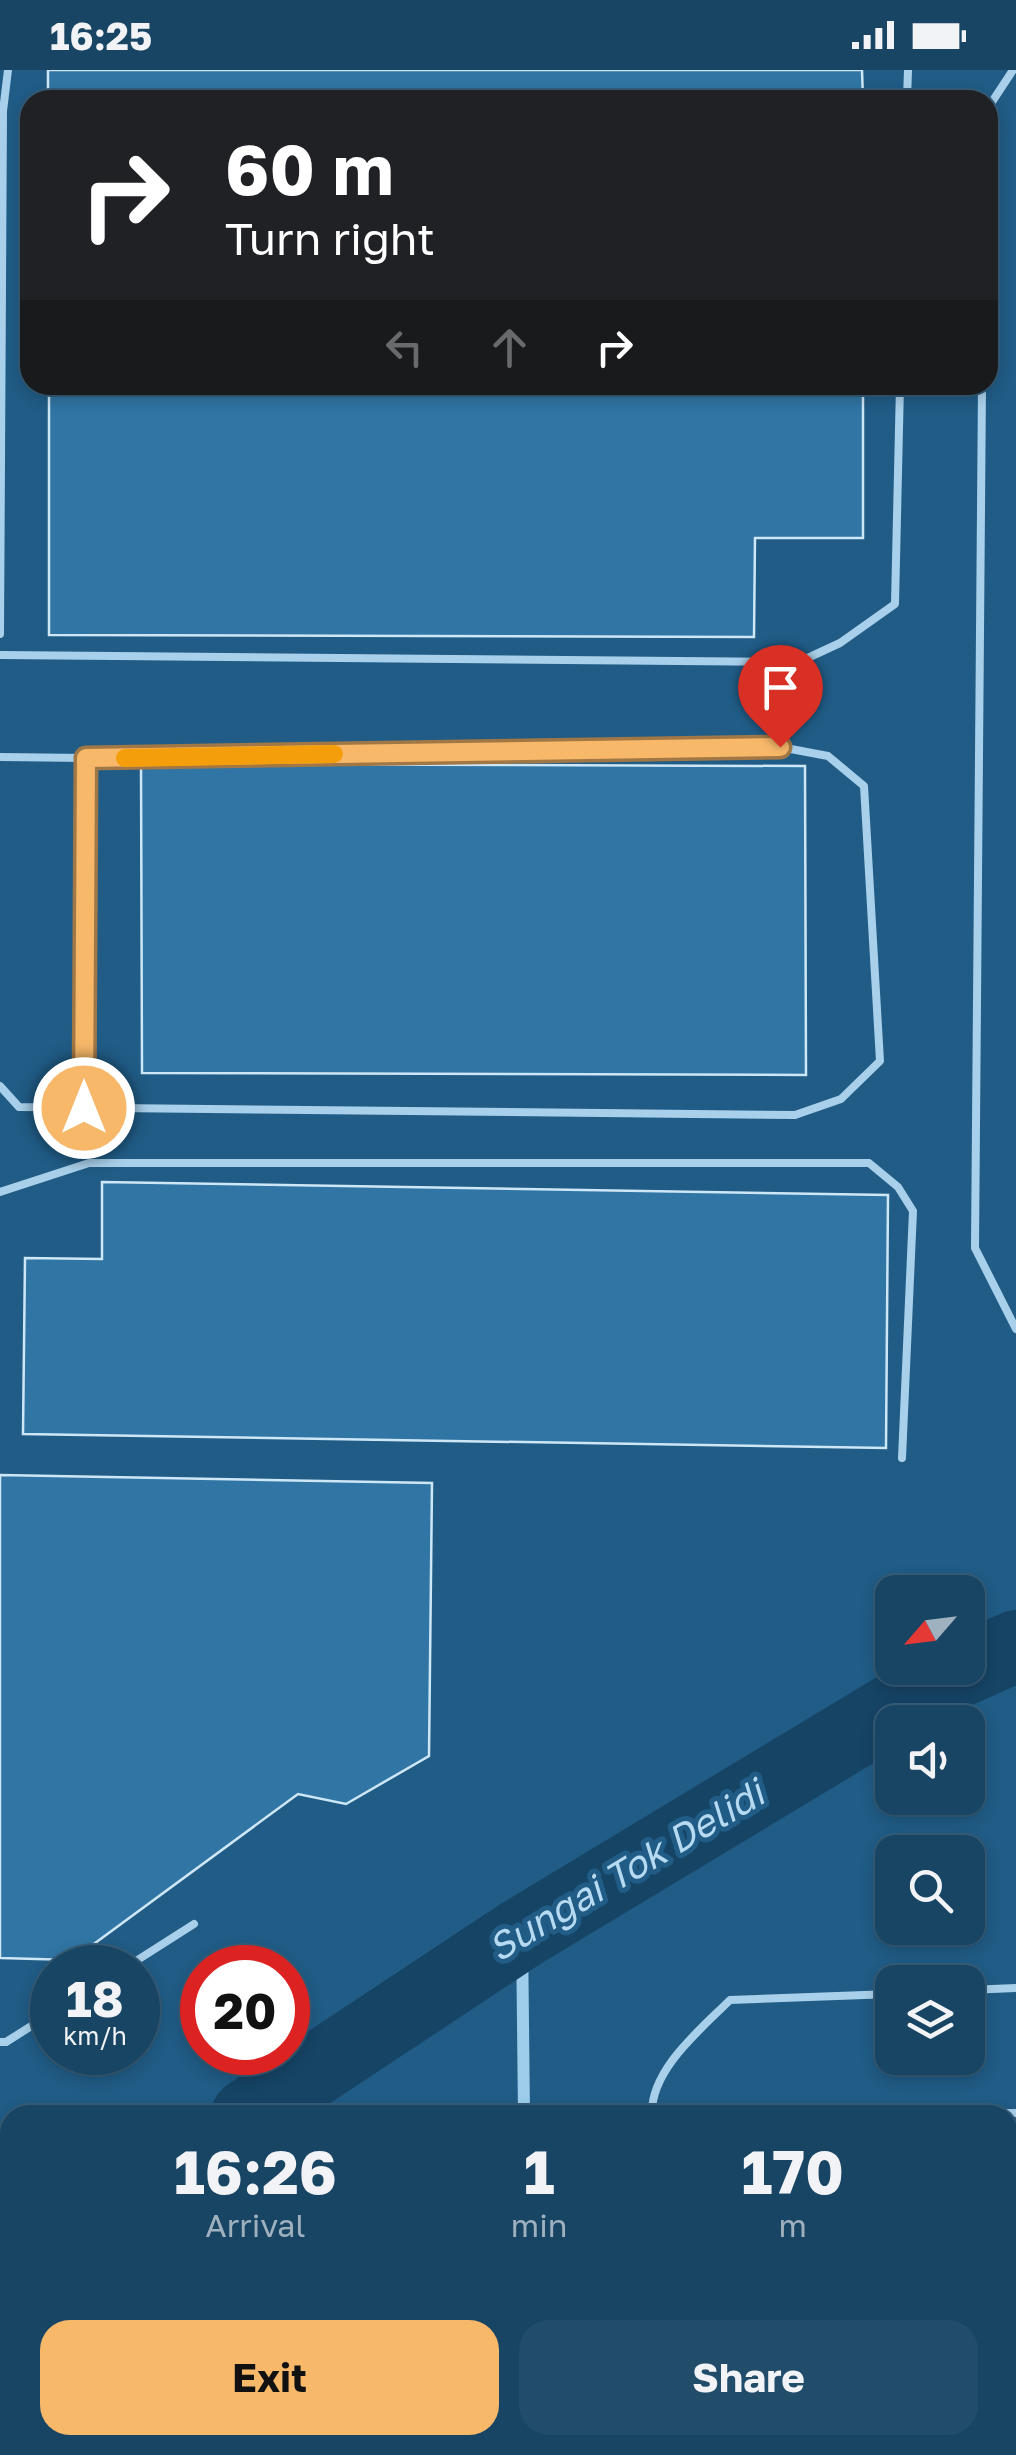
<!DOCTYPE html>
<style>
body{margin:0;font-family:"Golos Text",sans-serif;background:#214c6a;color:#f1f3f6;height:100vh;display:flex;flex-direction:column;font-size:38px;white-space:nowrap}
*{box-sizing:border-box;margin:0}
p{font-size:32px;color:#9fb1bf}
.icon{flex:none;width:55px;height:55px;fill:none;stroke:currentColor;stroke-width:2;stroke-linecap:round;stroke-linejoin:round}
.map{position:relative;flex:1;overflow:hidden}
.sheet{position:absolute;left:0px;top:2035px;width:1018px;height:350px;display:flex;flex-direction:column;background:#184564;border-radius:30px 30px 0 0;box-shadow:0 5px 15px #0003,0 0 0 2px #365d78}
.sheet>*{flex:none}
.hud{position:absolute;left:20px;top:20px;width:978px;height:305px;border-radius:30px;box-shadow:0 5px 15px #0003,0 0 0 2px #365d78;background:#202124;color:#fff;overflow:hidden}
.needle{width:65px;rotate:242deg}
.tools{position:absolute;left:875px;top:1505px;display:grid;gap:20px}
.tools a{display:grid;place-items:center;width:110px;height:110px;border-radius:20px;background:#184564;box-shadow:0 5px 15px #0003,0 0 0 2px #365d78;font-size:50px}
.speed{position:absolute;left:30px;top:1875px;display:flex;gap:20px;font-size:50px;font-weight:700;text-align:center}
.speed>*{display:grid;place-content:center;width:130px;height:130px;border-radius:50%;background:#184564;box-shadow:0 5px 15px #0003,0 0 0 2px #365d78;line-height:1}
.speed small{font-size:25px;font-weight:400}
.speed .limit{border:15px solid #d22;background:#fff;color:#111}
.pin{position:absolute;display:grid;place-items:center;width:85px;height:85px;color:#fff;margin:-102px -42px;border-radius:50% 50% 50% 0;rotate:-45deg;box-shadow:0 0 10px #0007}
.pin .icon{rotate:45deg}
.me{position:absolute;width:110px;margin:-55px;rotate:0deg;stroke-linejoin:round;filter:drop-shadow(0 0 8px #0008)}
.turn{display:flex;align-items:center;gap:35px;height:210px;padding:0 40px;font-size:45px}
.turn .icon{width:130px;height:130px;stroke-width:2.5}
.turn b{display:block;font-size:70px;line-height:85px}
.lanes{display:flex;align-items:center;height:95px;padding:0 40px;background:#0003;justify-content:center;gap:50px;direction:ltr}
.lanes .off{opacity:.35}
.eta{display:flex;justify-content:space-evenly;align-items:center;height:170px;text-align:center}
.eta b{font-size:60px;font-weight:700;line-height:70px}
.action{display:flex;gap:20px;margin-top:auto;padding:20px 40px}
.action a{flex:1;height:115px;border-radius:30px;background:#f7b86a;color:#111;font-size:40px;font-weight:700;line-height:115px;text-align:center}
.action a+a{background:#214c6a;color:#f1f3f6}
.status{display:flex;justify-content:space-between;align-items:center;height:70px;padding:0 50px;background:#184564;direction:ltr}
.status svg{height:28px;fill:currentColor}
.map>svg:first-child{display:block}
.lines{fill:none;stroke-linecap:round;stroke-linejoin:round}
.stream{stroke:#9dcdeb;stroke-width:12}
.river{stroke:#164465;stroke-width:72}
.building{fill:#3075a3;stroke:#cee7f7;stroke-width:2.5}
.lane{stroke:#a9d0ea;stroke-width:8}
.street{stroke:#a9d0ea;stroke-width:10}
.route-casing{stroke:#a17845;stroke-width:25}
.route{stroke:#f7b86a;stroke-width:18}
.slow{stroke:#f59e0b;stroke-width:18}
.labels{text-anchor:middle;stroke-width:10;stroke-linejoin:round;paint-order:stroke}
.water-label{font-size:38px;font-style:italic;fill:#b5daf1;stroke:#205c86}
</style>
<div class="status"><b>16:25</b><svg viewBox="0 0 49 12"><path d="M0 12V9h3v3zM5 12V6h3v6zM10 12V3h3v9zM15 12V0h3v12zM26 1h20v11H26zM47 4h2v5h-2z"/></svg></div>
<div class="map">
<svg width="1016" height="2385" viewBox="0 0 1016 2385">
<rect width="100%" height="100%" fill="#205c86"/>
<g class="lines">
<!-- stream -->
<g class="stream">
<path d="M 522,1863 L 524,2045"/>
<path d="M 529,2375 L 529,2385"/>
</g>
<!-- river -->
<g class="river">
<path d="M 247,2045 L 522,1863 L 945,1608 L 1016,1576"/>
<path d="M 0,2209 L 10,2202"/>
</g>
</g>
<!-- building -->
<g class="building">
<path d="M 48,0 L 862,0 L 863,30 L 48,30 Z"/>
<path d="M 49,315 L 863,315 L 863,468 L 755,468 L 754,567 L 49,565 Z"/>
<path d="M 141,694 L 805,696 L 806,1005 L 142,1003 Z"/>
<path d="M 102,1112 L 888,1125 L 886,1378 L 23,1364 L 25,1188 L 102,1189 Z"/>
<path d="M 0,1405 L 432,1413 L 429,1686 L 346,1734 L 298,1724 L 72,1890 L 0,1888 Z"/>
<rect x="316" y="2375" width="120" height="10"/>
</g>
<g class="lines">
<!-- lane -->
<g class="lane">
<path d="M 907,30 L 908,0"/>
<path d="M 988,38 L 1013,0"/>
<path d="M 982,315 L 975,1178 L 1016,1259"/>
<path d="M 0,564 L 3,41 L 8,0"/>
<path d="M 0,585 L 799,592 L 840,573 L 895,534 L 900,315"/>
<path d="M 0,687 L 86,688 L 780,677 L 828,686 L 864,716 L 880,991 L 841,1029 L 795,1045 L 19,1037 L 0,1016"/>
<path d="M 85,1039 L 86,688"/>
<path d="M 0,1122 L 89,1093 L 869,1093 L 898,1117 L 913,1141 L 902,1388"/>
<path d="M 125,1898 L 194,1854"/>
<path d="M 968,1920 L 1016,1918"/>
<path d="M 0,1972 L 6,1972 L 52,1943"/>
<path d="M 652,2045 C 650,2000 700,1960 730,1930 L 892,1924"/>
<path d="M 877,2045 L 1016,2043"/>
<path d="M 1008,2163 L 1016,2163"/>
<path d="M 1008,2312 L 1016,2312"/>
<path d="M 459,2385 L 459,2375"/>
</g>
<!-- street -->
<g class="street">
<path d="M 260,2375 L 260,2385"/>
<path d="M 74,2385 L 90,2375"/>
</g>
</g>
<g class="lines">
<defs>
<path id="route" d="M 84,1038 L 86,688 L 780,677"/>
</defs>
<!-- route casing -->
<use href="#route" class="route-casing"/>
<!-- route -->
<use href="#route" class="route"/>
<!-- slow -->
<path class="slow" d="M 125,688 L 334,684"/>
</g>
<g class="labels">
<!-- water labels -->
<g class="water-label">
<text transform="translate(626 1801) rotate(-31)" y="13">Sungai Tok Delidi</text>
</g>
</g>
</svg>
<div class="tools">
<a><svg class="needle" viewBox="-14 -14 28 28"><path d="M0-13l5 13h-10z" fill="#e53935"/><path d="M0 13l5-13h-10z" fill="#9fb1bf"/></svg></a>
<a><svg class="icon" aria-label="sound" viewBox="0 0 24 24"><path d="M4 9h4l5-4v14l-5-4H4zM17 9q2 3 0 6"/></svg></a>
<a><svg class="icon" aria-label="search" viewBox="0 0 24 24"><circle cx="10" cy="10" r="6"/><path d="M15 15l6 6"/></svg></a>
<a><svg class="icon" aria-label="layers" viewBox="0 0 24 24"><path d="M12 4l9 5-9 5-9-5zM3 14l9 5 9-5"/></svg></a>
</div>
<div class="speed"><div>18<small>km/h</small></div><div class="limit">20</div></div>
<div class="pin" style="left:780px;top:677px;background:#d93025"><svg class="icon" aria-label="arrive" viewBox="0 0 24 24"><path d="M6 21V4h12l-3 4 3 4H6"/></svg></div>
<svg class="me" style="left:84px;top:1038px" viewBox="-20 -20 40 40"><circle r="17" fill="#f7b86a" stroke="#fff" stroke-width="3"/><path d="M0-11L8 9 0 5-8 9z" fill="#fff"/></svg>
<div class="hud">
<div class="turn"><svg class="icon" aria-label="right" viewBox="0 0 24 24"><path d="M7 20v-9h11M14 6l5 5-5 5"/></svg><div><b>60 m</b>Turn right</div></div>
<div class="lanes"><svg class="icon off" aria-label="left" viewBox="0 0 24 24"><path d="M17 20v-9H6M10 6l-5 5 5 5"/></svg><svg class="icon off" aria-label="ahead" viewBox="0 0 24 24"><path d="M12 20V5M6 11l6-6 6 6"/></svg><svg class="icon" aria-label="right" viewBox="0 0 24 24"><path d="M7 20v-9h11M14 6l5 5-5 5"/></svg></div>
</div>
<section class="sheet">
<div class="eta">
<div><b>16:26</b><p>Arrival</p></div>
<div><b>1</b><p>min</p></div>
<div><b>170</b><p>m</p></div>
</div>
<div class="action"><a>Exit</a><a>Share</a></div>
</section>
</div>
